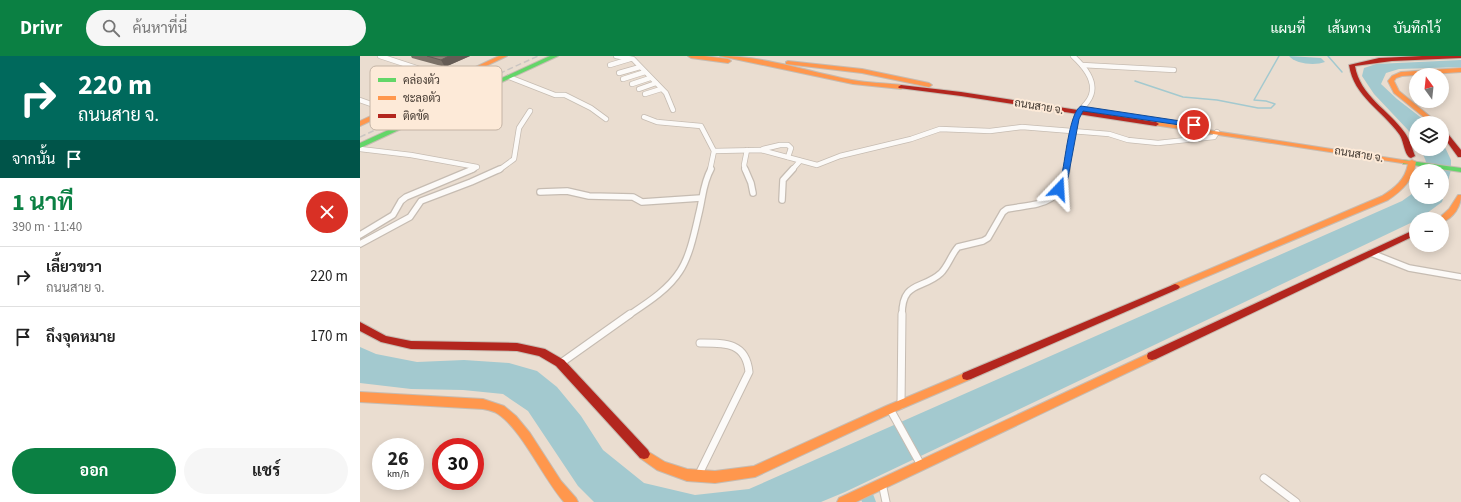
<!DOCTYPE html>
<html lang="th">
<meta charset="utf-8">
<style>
body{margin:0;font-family:"Source Sans 3",Sarabun,sans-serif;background:#f6f6f6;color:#222;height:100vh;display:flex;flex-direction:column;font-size:15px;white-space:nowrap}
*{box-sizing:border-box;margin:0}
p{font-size:13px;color:#767676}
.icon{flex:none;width:22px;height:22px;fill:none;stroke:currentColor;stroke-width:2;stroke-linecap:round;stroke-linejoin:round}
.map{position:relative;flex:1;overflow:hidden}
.panel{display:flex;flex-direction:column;background:#fff;width:360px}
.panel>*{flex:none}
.guide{background:#00695c;color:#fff;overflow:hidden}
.needle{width:26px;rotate:345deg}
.tools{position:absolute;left:1049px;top:12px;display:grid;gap:8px}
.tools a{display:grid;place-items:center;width:40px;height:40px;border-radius:50%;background:#fff;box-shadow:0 2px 10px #0003;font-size:20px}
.speed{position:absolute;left:12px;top:382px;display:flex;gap:8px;font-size:20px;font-weight:700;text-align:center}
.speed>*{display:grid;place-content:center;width:52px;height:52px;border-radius:50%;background:#fff;box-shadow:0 2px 10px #0003;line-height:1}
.speed small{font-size:10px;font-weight:400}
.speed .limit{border:6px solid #d22;background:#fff;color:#111}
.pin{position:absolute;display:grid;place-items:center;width:34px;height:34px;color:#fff;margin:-17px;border:2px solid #fff;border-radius:50%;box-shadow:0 1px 4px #0007}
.me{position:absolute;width:44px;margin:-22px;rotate:20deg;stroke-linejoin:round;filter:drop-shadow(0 0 3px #0008)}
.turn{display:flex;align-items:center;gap:14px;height:84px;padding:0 12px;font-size:18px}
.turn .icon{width:52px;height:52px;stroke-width:2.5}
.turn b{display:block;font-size:28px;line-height:34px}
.then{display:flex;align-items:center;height:38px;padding:0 12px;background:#0003;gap:8px;font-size:15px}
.round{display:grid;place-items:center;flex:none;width:42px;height:42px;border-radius:21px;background:#f6f6f6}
.headline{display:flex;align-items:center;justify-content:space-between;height:68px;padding:0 12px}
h1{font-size:24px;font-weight:700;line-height:30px;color:#0b8043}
.button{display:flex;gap:8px;margin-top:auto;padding:8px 12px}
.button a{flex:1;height:46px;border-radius:24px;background:#0b8043;color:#fff;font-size:16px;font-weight:700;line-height:46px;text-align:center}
.button a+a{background:#f6f6f6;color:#222}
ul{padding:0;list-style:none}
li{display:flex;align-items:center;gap:12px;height:60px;padding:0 12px;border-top:1px solid #e0e0e0}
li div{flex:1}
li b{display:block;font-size:15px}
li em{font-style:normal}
header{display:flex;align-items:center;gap:24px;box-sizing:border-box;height:56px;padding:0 20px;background:#0b8043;color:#fff}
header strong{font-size:19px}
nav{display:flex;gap:22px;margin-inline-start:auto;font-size:14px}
.search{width:280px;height:36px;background:#f6f6f6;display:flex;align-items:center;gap:10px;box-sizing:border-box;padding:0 14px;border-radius:22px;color:#767676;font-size:15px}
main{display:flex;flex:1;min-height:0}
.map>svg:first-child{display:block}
.water{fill:#a3c9cf}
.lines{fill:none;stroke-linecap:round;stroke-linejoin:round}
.stream{stroke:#a3c9cf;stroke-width:1.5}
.river{fill:#a3c9cf;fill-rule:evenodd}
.street-far2-casing{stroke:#c6bcb2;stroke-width:6}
.street-far1-casing{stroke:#c6bcb2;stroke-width:8}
.street-casing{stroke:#c6bcb2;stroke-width:9}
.fast-casing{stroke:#c6bcb2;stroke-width:2}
.slow-casing{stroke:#c6bcb2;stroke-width:2}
.jam-casing{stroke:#c6bcb2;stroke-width:2}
.street-far2{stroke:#fcfaf8;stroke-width:4.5}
.street-far1{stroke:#fcfaf8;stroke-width:5.5}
.street{stroke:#fcfaf8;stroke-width:7}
.fast{fill:#63d668;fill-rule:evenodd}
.slow{fill:#ff974d;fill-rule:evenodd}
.jam{fill:#b3261e;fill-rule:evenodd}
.rail{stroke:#cac6c2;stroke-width:1.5;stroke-dasharray:6 3;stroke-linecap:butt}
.wall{fill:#7c7268}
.shaded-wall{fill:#655c55}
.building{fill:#908479;stroke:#655c55}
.route{fill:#1a73e8;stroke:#114b97}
.labels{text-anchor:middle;stroke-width:4;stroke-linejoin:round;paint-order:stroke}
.far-street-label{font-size:11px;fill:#40362e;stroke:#fdead8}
.key{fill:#fdead8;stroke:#c4b4a5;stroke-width:1}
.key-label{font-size:11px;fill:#40362e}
</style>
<header>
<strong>Drivr</strong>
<div class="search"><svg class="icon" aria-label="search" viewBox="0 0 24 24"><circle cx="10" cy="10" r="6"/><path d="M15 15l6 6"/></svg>ค้นหาที่นี่</div>
<nav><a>แผนที่</a><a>เส้นทาง</a><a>บันทึกไว้</a></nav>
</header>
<main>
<section class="panel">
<div class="guide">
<div class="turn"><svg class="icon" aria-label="right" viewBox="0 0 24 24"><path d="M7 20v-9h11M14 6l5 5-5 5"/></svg><div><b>220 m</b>ถนนสาย จ.</div></div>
<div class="then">จากนั้น<svg class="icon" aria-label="arrive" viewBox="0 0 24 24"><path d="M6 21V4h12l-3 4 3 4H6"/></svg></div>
</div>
<div class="headline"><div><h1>1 นาที</h1><p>390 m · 11:40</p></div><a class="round" style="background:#d93025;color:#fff"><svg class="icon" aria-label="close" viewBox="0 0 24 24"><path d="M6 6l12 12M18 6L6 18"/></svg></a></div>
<ul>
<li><svg class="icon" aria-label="right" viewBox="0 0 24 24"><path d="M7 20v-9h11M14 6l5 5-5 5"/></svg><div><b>เลี้ยวขวา</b><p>ถนนสาย จ.</p></div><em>220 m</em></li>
<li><svg class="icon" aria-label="arrive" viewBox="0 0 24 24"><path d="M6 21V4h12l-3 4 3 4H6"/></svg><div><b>ถึงจุดหมาย</b></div><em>170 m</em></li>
</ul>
<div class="button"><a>ออก</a><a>แชร์</a></div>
</section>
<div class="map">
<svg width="1101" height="446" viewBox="0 0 1101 446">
<rect width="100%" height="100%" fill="#eaddd0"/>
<!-- water -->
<g class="water">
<path d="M 929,0 L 961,2 L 965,6 C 955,10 935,8 929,0 Z"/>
<path d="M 1101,4 L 1101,11 L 1039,13 L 1026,17 L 1021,28 L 1037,43 L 1068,67 L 1056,67 L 1056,87 L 1048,74 L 1014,38 L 1002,20 L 1004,12 L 1016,8 Z"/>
<path d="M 1082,85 L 1091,104 L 1091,114 L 1082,146 L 1059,163 L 485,436 L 461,446 L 234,446 L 218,430 L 168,355 L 143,338 L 103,334 L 51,333 L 0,327 L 0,291 L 16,298 L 57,306 L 104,304 L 149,307 L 177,315 L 197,331 L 221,360 L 243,394 L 284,427 L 335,439 L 389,433 L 1042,145 L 1056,135 L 1056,141 L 1082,141 L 1082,115 L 1066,115 C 1068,107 1064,100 1060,93 L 1082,93 Z"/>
</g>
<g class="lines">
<!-- stream -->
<g class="stream">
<path d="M 968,0 L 982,16"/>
<path d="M 775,25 L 823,41 L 857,44 L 898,52 L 911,52 L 915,48 L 906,45 L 894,44 L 919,0"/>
</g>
<!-- river -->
<path class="river" d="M 508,436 L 513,438 L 516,446 L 502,446 L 501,443 L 503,438 Z"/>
<defs>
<g id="street-far2">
<path d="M 20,0 L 93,24"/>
<path d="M 256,0 L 273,3 L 306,37 L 313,54"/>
<path d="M 250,9 L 270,3"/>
<path d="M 722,9 L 814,14"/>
<path d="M 259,17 L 280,11"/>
<path d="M 149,21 L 195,39 L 205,39 L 231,52 L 246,63"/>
<path d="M 263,23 L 285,16"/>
<path d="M 272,28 L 290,22"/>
<path d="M 279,33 L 296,27"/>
<path d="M 285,38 L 301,33"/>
<path d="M 0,44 L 28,54"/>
<path d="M 284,61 L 297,66 L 341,70 L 354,95 L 350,114"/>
<path d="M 0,93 L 51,99 L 117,111 L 111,114"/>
<path d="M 403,93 L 420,89 L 428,89 L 431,92 L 428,101"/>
<path d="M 354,95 L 401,94 L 457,109 L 480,100 L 551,83 L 580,73 L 630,75 L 662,71 L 749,78 L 768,84 L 798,87 L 854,81 L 857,76"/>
<path d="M 139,114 L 154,103 L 159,72 L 170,55"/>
<path d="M 385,114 L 384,109 L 387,94"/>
<path d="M 432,114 L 440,105"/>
<path d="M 707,114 C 710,97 711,79 716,62 C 718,55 724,51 728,45 C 740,28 725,11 713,0"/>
</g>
<g id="street-far1">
<path d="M 385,113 L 391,127 L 393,137"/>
<path d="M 180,136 L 207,135 L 229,140 L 273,141 L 282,146 L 341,142"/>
<path d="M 422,144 L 423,124 L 433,113"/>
<path d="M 0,179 L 33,159 L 41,145 L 46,141 L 113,113"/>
<path d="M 0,188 L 50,161 L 61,145 L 111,126 L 140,113"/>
<path d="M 1011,197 L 1049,212 L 1101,221"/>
<path d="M 269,259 C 287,247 308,234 320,215 C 330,200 335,174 339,157 C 343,141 343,127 351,113"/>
<path d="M 542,259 C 542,224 563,234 581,217 C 588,210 591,199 598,191 L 623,185 L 628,182 L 643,156 L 647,153 C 680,147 698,151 707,113"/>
</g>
<g id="street">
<path d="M 201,307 L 270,258"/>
<path d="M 541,349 L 542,258"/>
<path d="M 530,353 L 561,409"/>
<path d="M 338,420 L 389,316 C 386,286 365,287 340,287"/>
<path d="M 904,422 L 936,446"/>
<path d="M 522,427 L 526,446"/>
</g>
<g id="fast">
<path d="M 190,0 L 198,0 L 0,92 L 0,87 Z"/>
<path d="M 1043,104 L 1101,112 L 1101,116 L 1046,108 L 1043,108 Z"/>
</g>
<g id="slow">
<path d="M 139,0 L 147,0 L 0,70 L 0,65 Z"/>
<path d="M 328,0 L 344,0 L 368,3 L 371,5 L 368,7 L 331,2 Z"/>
<path d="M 360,0 C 405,0 449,16 492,24 C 508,27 525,27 541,29 L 544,31 L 541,33 L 493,28 Z"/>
<path d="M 428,5 L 502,13 L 569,27 L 572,29 L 569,31 L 502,17 L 426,8 L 426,6 Z"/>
<path d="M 1101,12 L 1101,16 L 1042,20 L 1036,22 L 1034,25 L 1039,35 L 1078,67 L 1071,67 L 1034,37 L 1028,25 L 1032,20 L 1041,16 Z"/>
<path d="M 796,66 L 1049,105 L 1052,104 L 1056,106 C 1053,124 1043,134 1028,144 L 815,234 L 812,233 L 810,231 L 812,229 L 1022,140 C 1035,132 1045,124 1048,108 L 794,69 L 793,68 Z"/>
<path d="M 1098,139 L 1101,139 C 1101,150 1094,162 1082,166 L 1082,163 L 1078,163 L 1089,153 Z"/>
<path d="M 792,296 L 796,297 L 797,300 L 796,303 L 496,446 L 477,446 L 479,442 Z"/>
<path d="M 607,316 L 611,317 L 612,320 L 611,323 L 534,356 L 395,421 L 355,427 L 327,425 L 297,414 L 280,402 L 278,398 L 280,394 L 284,393 L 305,406 L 327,413 L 355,415 L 394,410 L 526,350 Z"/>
<path d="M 0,336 L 123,343 L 144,350 L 156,360 L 170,377 L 201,425 L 216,442 L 218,446 L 204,446 C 183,422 162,374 138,358 C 134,355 128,354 123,353 L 0,346 Z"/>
</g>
<g id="jam">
<path d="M 1062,0 L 1101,0 L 1101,2 L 1032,5 L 995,10 C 1000,40 1029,54 1045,77 C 1050,84 1052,92 1055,100 L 1051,102 C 1044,100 1044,84 1039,78 C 1022,54 994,41 989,9 L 1019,2 Z"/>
<path d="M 541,29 L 601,36 L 796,66 L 799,68 L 796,70 L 601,40 L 539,32 L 538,31 Z"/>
<path d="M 1082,72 L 1084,73 L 1101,94 L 1101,101 L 1098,101 L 1082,79 Z"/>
<path d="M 1056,173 L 1056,179 L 796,303 L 792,304 L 788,303 L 787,300 L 788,297 Z"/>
<path d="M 815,228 L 818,229 L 820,231 L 818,233 L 611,323 L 607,324 L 603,323 L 602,320 L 603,317 Z"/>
<path d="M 0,266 L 26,280 L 51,285 L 157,287 L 185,293 L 204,304 L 288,394 L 290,398 L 288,402 L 284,403 L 280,402 L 196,310 L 179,300 L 157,295 L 51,293 L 21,286 L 0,275 Z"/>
</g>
</defs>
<!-- street-far2 casing -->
<use href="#street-far2" class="street-far2-casing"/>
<!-- street-far1 casing -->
<use href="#street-far1" class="street-far1-casing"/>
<!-- street casing -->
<use href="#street" class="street-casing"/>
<!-- fast casing -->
<use href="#fast" class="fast-casing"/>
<!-- slow casing -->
<use href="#slow" class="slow-casing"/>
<!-- jam casing -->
<use href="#jam" class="jam-casing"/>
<!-- street-far2 -->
<use href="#street-far2" class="street-far2"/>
<!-- street-far1 -->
<use href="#street-far1" class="street-far1"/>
<!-- street -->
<use href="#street" class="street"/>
<!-- fast -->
<use href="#fast" class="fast"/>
<!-- slow -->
<use href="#slow" class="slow"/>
<!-- jam -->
<use href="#jam" class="jam"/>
<!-- rail -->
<path class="rail" d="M 0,81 L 178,0"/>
</g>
<!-- wall -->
<path class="wall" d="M 51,0 L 110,0 L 85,11 L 52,2 Z"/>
<!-- shaded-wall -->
<path class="shaded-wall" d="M 89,0 L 110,0 L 85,11 L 81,4 Z"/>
<!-- building -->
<path class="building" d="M 67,0 L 89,0 L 81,4 Z"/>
<!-- route -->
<path class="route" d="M 721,50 L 834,67 L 838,69 L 834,71 L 723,55 L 719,63 L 708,122 L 702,135 L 697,135 L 695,133 C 697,129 699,125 701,122 C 705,108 709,56 721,50 Z"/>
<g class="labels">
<!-- far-street labels -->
<g class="far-street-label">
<text transform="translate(679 50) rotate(9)" y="4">ถนนสาย จ.</text>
<text transform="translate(999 98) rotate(9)" y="4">ถนนสาย จ.</text>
</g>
</g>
<!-- legend -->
<rect x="10" y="10" width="132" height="64" rx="6" class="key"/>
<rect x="18" y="22" width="18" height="4" fill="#63d668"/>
<rect x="18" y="40" width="18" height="4" fill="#ff974d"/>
<rect x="18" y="58" width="18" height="4" fill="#b3261e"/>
<g class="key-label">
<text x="43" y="28">คล่องตัว</text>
<text x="43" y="46">ชะลอตัว</text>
<text x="43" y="64">ติดขัด</text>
</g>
</svg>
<div class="tools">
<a><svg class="needle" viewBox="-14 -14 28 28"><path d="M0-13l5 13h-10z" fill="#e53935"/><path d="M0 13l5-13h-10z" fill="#767676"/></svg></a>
<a><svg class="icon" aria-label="layers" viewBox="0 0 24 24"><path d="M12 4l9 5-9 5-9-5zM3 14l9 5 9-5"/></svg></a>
<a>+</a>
<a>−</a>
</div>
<div class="speed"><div>26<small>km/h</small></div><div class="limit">30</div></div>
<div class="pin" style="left:834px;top:69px;background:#d93025"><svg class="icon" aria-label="arrive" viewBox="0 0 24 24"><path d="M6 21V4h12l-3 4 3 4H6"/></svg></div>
<svg class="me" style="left:699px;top:133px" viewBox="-20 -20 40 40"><path d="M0-17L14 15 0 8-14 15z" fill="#1a73e8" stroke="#fff" stroke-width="4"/></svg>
</div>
</main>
